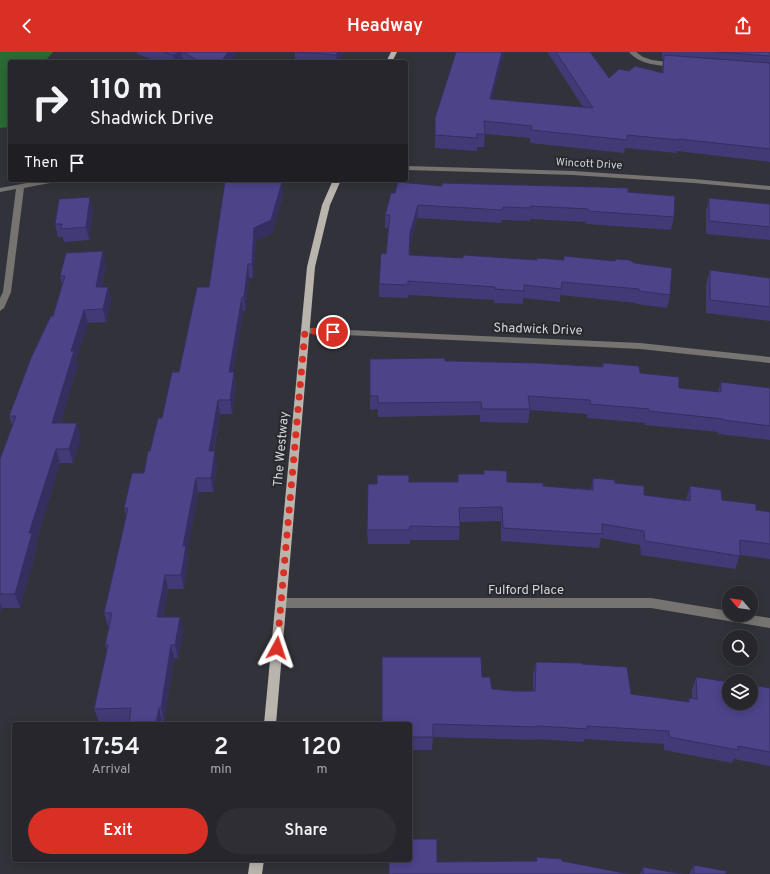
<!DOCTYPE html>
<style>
body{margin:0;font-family:Overpass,sans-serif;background:#2e2e34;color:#f1f3f6;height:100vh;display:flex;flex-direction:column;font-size:15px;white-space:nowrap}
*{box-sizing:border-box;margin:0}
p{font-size:13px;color:#a4a5a9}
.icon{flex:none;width:22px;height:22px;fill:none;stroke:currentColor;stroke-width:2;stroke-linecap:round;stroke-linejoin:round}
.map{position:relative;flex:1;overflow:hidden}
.panel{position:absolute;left:12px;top:670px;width:400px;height:140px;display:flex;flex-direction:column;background:#26262c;border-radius:4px;box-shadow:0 2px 10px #0003,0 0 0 1px #424348}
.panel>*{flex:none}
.hud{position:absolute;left:8px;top:8px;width:400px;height:122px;border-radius:4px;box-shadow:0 2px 10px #0003,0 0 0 1px #424348;background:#26262c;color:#f1f3f6;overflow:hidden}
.needle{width:26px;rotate:299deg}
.tools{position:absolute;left:722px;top:534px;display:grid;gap:8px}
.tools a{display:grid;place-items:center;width:36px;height:36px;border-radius:50%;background:#26262c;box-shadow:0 2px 10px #0003,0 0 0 1px #424348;font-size:20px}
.pin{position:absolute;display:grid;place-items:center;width:34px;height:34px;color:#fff;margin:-17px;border:2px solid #fff;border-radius:50%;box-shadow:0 1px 4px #0007}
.me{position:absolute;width:44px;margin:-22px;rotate:5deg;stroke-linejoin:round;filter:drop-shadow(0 0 3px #0008)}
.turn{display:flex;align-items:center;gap:14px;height:84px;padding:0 16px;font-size:18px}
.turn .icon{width:52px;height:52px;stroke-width:2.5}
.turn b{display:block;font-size:28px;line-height:34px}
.then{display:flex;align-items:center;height:38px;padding:0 16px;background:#0003;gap:8px;font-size:15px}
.eta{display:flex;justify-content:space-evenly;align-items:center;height:68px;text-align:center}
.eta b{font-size:24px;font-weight:600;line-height:28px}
.cta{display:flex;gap:8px;margin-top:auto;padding:8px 16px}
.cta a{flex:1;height:46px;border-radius:24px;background:#d93025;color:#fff;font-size:16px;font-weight:600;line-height:46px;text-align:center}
.cta a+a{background:#2e2e34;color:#f1f3f6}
header{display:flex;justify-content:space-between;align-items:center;height:52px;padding:0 16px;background:#d93025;color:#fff;font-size:18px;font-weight:600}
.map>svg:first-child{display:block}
.green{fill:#2a6a34}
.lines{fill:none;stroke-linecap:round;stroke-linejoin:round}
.minor{fill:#767470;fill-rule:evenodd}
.major{fill:#b9b5ad;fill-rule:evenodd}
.wall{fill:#413a76}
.shaded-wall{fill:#352f60}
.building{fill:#4c4389;stroke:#352f60}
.route{stroke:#d93025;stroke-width:7;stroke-dasharray:0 12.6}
.labels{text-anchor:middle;stroke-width:4;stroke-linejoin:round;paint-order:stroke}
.far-street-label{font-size:11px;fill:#d3d3d9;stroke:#282830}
.street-label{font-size:13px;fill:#d3d3d9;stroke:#282830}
</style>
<header><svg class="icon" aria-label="back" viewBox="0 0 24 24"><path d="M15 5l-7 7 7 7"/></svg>Headway<svg class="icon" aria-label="share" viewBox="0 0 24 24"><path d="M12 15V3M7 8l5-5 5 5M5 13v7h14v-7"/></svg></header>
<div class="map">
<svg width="770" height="822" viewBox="0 0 770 822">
<rect width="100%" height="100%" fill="#32323a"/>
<!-- green -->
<path class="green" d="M 0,0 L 53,0 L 47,7 L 69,10 L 10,10 L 10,75 L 0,76 Z"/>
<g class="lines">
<!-- minor -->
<g class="minor">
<path d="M 629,0 L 636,0 L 643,5 L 652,8 L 674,11 L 677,13 L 674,15 C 658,13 640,13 629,0 Z"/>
<path d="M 406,114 L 573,119 L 694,127 L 770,134 L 770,138 L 694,131 L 573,123 L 406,118 Z"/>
<path d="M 43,128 L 59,128 L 55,130 L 24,136 L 11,240 L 4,256 L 0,259 L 0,246 L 3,240 L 16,137 L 0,140 L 0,136 Z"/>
<path d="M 305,276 L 640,291 L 770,305 L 770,311 L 640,297 L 302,281 L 301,279 L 302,277 Z"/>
<path d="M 281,546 L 651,546 L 729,559 L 729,563 L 750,563 L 770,566 L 770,576 L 651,556 L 281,556 L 277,554 L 275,551 L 277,548 Z"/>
</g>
<!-- major -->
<g class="major">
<path d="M 391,0 L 397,0 L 392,10 L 386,10 Z"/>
<path d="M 333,128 L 341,128 L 330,153 L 315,215 L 276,672 L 264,672 L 307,215 L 322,153 Z"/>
<path d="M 250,808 L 264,808 L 262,822 L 248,822 Z"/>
</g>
</g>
<!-- wall -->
<g class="wall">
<path d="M 137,0 L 237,0 L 230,10 L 160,10 L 137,2 Z"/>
<path d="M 295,0 L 344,0 L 339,10 L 295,10 Z"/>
<path d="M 456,0 L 504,0 L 492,47 L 583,55 L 548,1 L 548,0 L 590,0 L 609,26 L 629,19 L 662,20 L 663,7 L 662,7 L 662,0 L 770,0 L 770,110 L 677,99 L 677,101 L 625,96 L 624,101 L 530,91 L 530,86 L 485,82 L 484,95 L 477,95 L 477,99 L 435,96 L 435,66 Z"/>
<path d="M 442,134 L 628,140 L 674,165 L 671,178 L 586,172 L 586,170 L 530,167 L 530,169 L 502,168 L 501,171 L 417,166 L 410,194 L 410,203 L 463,206 L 670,243 L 667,256 L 636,252 L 636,251 L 560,243 L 560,250 L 523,246 L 523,252 L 494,251 L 494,248 L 408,243 L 408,246 L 379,245 L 379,232 L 386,202 L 388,176 L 385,176 L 385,163 L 395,141 Z"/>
<path d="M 283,143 L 272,181 L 256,189 L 253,226 L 249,226 L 245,259 L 243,259 L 233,320 L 234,320 L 236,334 L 232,362 L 220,362 L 214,399 L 217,412 L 213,440 L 198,440 L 187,501 L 188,507 L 184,537 L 168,537 L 163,565 L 180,565 L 183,578 L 178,606 L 174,606 L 164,669 L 162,669 L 162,672 L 129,672 L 129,669 L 99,670 L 94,657 L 107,599 L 105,593 L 109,575 L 108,575 L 104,561 L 126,464 L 124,456 L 144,421 L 150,399 L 162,366 L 209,235 Z"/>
<path d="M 709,146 L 770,152 L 770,188 L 706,182 L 706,159 Z"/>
<path d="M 93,158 L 89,188 L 64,190 L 63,185 L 58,185 L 55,172 Z"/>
<path d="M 106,213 L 102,235 L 108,235 L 111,248 L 106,270 L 88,271 L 76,308 L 78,313 L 60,371 L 81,385 L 73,411 L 60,411 L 36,490 L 37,495 L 20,556 L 2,556 L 0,561 L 0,407 L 12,373 L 9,364 L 53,264 L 62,232 L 60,224 Z"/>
<path d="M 710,218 L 770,226 L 770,269 L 706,261 L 706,232 Z"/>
<path d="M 445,309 L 602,314 L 603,311 L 640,321 L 679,336 L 718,340 L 721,330 L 770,336 L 770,388 L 718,382 L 718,380 L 645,373 L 645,371 L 587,366 L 587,362 L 530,358 L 528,371 L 480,370 L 480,363 L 378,365 L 378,357 L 370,358 L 370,344 Z"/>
<path d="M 484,418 L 507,430 L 543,434 L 591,437 L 593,426 L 615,431 L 644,443 L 686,448 L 690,434 L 722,448 L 756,458 L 770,460 L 770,507 L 740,503 L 735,517 L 641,503 L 640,493 L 601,486 L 599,496 L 501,489 L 501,469 L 460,470 L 459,488 L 410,488 L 410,492 L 368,492 L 367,478 L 377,432 L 409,430 L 457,430 L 458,422 L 484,422 Z"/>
<path d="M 536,610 L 582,612 L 631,642 L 687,650 L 689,646 L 692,647 L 692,638 L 696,625 L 770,636 L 770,714 L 734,707 L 732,711 L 664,698 L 664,692 L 584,687 L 584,690 L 535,687 L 535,688 L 433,685 L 432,698 L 410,698 L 410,672 L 482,625 L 492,637 L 514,639 L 533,639 L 533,623 Z"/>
<path d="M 694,813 L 726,822 L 689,822 Z"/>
<path d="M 643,815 L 682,822 L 640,822 Z"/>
</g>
<!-- shaded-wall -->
<g class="shaded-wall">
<path d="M 180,0 L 182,0 L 183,10 L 174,10 L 173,3 Z"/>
<path d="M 228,0 L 237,0 L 230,10 L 214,10 Z"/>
<path d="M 338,0 L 344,0 L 339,10 L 336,10 L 336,3 Z"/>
<path d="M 502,0 L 504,0 L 489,59 L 490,47 Z"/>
<path d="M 282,130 L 283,143 L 272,181 L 256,189 L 253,226 L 252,212 L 254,176 Z"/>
<path d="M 90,145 L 93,158 L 89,188 L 86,175 Z"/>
<path d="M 418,153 L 417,166 L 410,194 L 409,216 L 410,181 Z"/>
<path d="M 103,199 L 106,213 L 99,249 L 96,235 Z"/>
<path d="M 248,212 L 249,226 L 245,259 L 244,245 Z"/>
<path d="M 108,235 L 111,248 L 106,270 L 103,257 Z"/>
<path d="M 242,245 L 243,259 L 231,334 L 229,320 Z"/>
<path d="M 84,258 L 88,271 L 76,308 L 78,313 L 56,385 L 52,371 L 71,299 Z"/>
<path d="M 234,320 L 236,334 L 232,362 L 230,348 Z"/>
<path d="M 218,348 L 220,362 L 211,412 L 209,399 Z"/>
<path d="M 77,371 L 81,385 L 73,411 L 69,397 Z"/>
<path d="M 56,397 L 60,411 L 36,490 L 37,495 L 20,556 L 15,542 L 29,481 Z"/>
<path d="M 215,399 L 217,412 L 213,440 L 211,426 Z"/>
<path d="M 196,426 L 198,440 L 187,501 L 188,507 L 184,537 L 181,523 L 183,494 Z"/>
<path d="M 165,523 L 168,537 L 160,578 L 157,565 Z"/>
<path d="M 0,551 L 2,556 L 0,561 Z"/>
<path d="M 180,565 L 183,578 L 178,606 L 175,593 Z"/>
<path d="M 171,593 L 174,606 L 164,669 L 161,656 Z"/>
<path d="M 159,656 L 162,669 L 162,672 L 156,672 Z"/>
</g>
<!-- building -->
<g class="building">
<path d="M 163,0 L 180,0 L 173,3 Z"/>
<path d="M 183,0 L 228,0 L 223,7 L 214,10 L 201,10 Z"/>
<path d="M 297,0 L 338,0 L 336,3 Z"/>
<path d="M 456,0 L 502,0 L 490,47 L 593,56 L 556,0 L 590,0 L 609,26 L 619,17 L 629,19 L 635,14 L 663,21 L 664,3 L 770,11 L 770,97 L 679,87 L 679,88 L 627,83 L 627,88 L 531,78 L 532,74 L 484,69 L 485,82 L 477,82 L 477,86 L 435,83 L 435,66 Z"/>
<path d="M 717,0 L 770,0 L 770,4 Z"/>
<path d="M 225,129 L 282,130 L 271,168 L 254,176 L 252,212 L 248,212 L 244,245 L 242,245 L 229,320 L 234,320 L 230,348 L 218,348 L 209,399 L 215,399 L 211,426 L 196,426 L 183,494 L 186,494 L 181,523 L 165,523 L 157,565 L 180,565 L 175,593 L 171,593 L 161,656 L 159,656 L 156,672 L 129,672 L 131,656 L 94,657 L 108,593 L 105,593 L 112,561 L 104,561 L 128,456 L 124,456 L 132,421 L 144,421 L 148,399 L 150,399 L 158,366 L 162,366 L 172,320 L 179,320 L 197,235 L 209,235 Z"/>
<path d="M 398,130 L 442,134 L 442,131 L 598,135 L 628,136 L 628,140 L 675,144 L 674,165 L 588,159 L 588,157 L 531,154 L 531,156 L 503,155 L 502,158 L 418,153 L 410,181 L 409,203 L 463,206 L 463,203 L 537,208 L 537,206 L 564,208 L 564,204 L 615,209 L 616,207 L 630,208 L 634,211 L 672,216 L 670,243 L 639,239 L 639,237 L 562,230 L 561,237 L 524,233 L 524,239 L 495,237 L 495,235 L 408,229 L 408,233 L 379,232 L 381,201 L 386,202 L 390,163 L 385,163 L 391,141 L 395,141 Z"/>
<path d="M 90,145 L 86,175 L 61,177 L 62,172 L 55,172 L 59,147 Z"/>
<path d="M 709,146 L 770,152 L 770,175 L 709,169 Z"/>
<path d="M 103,199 L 96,235 L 108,235 L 103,257 L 84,258 L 71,299 L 74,299 L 52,371 L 77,371 L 69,397 L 56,397 L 29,481 L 32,481 L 15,542 L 0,542 L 0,407 L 16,364 L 9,364 L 31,306 L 47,272 L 51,264 L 53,264 L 65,224 L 60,224 L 66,201 Z"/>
<path d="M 710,218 L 770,226 L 770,255 L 710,248 Z"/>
<path d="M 445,306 L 445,309 L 538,311 L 603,315 L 603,311 L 639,314 L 640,321 L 679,325 L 679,336 L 721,340 L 721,330 L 770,336 L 770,374 L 723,368 L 723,367 L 649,359 L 649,357 L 590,352 L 590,348 L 528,344 L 530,357 L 482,357 L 481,350 L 378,351 L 378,344 L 370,344 L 370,307 Z"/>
<path d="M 484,418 L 507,419 L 507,430 L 543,431 L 543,434 L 593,438 L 593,426 L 615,428 L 615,431 L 644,434 L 644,443 L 690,449 L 690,434 L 721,438 L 722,448 L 756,452 L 756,458 L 770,460 L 770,492 L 740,488 L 740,504 L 645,489 L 644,479 L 602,472 L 602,482 L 503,476 L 502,455 L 459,456 L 460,475 L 410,474 L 410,478 L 367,478 L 368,432 L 377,432 L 377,423 L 409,423 L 409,430 L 458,430 L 458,422 L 484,422 Z"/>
<path d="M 382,605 L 481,605 L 482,625 L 490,625 L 492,637 L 514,639 L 535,639 L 536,610 L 582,611 L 582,612 L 627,615 L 631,642 L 689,650 L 689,646 L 697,647 L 696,625 L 729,630 L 729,651 L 751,651 L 751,633 L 770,636 L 770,700 L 738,694 L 738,698 L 669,685 L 669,679 L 587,674 L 587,677 L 537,674 L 537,675 L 433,672 L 433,685 L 410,685 L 410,672 L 382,672 Z"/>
<path d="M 410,787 L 437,787 L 437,810 L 537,809 L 536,805 L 562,807 L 562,809 L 629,822 L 389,822 L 389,808 L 410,808 Z"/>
<path d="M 694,813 L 726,819 L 726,822 L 694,822 Z"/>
<path d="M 643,815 L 682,822 L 643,822 Z"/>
</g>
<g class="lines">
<!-- route -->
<path class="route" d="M 277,596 L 305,279 L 333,280"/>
</g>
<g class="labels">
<!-- far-street labels -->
<g class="far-street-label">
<text transform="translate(589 111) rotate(3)" y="4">Wincott Drive</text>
</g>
<!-- street labels -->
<g class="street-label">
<text transform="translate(538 276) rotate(2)" y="5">Shadwick Drive</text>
<text transform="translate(280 397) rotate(-85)" y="5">The Westway</text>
<text x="526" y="542">Fulford Place</text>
</g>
</g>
</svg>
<div class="tools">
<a><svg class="needle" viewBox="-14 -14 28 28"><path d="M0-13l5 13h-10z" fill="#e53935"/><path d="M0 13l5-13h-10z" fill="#a4a5a9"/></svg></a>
<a><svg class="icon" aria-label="search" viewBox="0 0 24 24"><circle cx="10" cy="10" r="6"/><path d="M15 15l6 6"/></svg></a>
<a><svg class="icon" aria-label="layers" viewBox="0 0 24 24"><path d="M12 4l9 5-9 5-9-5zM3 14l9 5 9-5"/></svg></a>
</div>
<div class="pin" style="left:333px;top:280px;background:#d93025"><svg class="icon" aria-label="arrive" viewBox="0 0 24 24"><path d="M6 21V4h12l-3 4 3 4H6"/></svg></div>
<svg class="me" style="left:277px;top:596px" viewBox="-20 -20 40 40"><path d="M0-17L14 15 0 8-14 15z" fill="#d93025" stroke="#fff" stroke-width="4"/></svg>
<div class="hud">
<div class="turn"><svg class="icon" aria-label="right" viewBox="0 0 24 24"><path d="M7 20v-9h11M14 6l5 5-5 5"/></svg><div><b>110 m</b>Shadwick Drive</div></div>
<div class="then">Then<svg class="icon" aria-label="arrive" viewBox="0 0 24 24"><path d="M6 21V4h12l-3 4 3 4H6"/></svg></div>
</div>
<section class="panel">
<div class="eta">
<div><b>17:54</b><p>Arrival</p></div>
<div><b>2</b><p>min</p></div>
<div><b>120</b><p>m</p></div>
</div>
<div class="cta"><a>Exit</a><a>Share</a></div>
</section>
</div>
